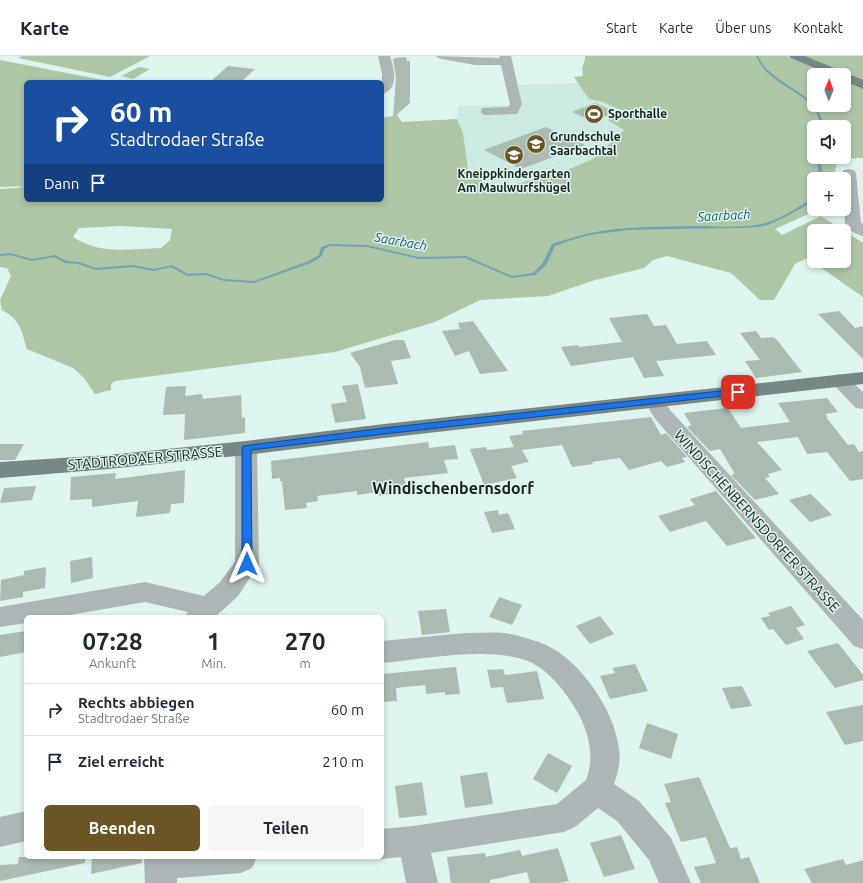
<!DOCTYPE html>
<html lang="de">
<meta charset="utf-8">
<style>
body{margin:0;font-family:Ubuntu,sans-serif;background:#f6f6f7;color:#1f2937;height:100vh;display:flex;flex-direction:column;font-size:15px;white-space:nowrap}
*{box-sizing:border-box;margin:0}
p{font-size:13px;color:#747a83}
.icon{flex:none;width:22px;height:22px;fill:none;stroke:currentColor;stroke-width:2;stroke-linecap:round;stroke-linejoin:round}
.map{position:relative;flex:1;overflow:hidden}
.side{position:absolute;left:24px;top:559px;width:360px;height:244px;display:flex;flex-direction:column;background:#fff;border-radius:6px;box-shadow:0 2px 6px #0003}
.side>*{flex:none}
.top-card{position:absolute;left:24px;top:24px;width:360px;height:122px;border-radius:6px;box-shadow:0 2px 6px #0003;background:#1a4fa0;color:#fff;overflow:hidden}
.needle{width:26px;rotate:1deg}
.controls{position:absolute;left:807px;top:12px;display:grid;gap:8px}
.controls a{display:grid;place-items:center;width:44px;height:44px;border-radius:6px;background:#fff;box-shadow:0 2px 6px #0003;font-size:20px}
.pin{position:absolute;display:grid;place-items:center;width:34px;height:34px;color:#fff;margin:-17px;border-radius:8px;box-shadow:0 2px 6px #0006}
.me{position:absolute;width:44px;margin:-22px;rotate:0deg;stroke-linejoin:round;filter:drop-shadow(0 0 3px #0008)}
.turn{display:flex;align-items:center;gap:14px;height:84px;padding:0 20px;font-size:18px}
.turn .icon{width:52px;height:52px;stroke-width:2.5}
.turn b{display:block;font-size:28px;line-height:34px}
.then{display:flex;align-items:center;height:38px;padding:0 20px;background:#0003;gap:8px;font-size:15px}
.eta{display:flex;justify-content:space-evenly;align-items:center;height:68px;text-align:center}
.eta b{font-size:24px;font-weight:600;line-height:28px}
.action{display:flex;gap:8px;margin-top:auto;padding:8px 20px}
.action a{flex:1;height:46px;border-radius:6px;background:#6c5525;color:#fff;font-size:16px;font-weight:600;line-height:46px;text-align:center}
.action a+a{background:#f6f6f7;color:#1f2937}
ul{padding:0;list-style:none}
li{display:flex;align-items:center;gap:12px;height:52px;padding:0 20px;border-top:1px solid #e0e1e3}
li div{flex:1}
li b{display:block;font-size:15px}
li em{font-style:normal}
header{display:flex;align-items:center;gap:24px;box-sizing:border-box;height:56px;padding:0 20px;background:#fff;border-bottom:1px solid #e0e1e3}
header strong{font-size:19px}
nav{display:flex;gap:22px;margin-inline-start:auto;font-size:14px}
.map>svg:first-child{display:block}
.built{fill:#cbeae1}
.green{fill:#adc6a6;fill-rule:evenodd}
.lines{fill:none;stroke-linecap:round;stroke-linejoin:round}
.stream{fill:#73a4ae;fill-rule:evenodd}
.building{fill:#aabbb0}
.minor{fill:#acb6b6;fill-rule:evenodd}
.major{fill:#758786;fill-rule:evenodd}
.route{fill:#1a73e8;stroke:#114b97}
.labels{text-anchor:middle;stroke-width:3;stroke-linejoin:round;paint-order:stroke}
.far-poi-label{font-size:12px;font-weight:bold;fill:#1a2220;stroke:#def4ee;text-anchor:start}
.far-water-label{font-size:13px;font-style:italic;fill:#175a66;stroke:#def4ee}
.street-label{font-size:14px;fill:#1a2220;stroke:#def4ee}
.quarter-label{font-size:16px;font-weight:bold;fill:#1a2220;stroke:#def4ee}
</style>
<header>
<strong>Karte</strong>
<nav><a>Start</a><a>Karte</a><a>Über uns</a><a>Kontakt</a></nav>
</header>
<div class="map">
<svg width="863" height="827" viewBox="0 0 863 827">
<rect width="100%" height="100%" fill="#def4ee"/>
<!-- built -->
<path class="built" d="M 579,27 L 589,43 L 603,46 L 623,55 L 625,73 L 595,102 L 565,115 L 494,134 L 468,113 L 463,77 L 457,63 L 458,50 L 523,49 L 518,29 Z"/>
<!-- green -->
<g class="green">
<path d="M 22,0 L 150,0 L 110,21 L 18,2 Z"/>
<path d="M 585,0 L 787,0 L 832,19 L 814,19 L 814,49 L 844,49 L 844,25 L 863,33 L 863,102 L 839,103 L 832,123 L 814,123 L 814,153 L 816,153 L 815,155 L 775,173 L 782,179 L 821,160 L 863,187 L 863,241 L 807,202 L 795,208 L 774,244 L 760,244 L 731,217 L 667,200 L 653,204 L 644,212 L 595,224 L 548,240 L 480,244 L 435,266 L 335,296 L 115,325 L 111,328 L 111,334 L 95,338 L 84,322 L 73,312 L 27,293 C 21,274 21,264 2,254 L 0,244 L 11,220 L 7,212 L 0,211 L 0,133 L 17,132 L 23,130 L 0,131 L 0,4 L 113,26 L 26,26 L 26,144 L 382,144 L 382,62 L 397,59 L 402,66 L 457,63 L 463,77 L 468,113 L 494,134 L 565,115 L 595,102 L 624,74 L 608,64 L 623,55 L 603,46 L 589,43 L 574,21 L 583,20 L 582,12 L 585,3 ZM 814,71 L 844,71 L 844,101 L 814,101 ZM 121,170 L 172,173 L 170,184 L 161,192 C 130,193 100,199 73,181 L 79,172 ZM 814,175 L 844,175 L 844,205 L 814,205 Z"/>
<path d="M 802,0 L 863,0 L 863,25 Z"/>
<path d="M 139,11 L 150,13 L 133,23 L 121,20 Z"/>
</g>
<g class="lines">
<!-- stream -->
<g class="stream">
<path d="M 756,0 L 758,0 C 761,6 764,11 769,15 C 789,34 819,40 824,71 L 820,71 C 820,65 818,59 815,54 C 803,37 780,30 766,15 C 762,11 759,6 756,0 Z"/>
<path d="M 819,101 L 823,101 L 821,107 L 824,123 L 820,123 L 817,107 Z"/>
<path d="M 813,141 L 814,141 L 814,144 L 802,152 L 785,161 L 768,169 L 758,171 L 740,172 L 666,173 L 628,174 L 590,179 L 572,184 L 555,190 L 546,209 L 535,219 L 512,222 L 465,202 L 419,203 L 367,191 L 330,190 L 324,193 L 322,200 L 311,207 L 254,227 L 224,225 L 206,219 L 187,220 L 171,211 L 154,215 L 132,211 L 96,214 L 78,208 L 65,207 L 54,201 L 32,205 L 10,199 L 0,200 L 0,198 L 10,197 L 32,203 L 55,199 L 67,205 L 79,206 L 96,212 L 132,209 L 154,213 L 172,209 L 188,218 L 206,217 L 224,223 L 254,225 L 309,205 L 319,199 L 321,191 L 330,188 L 367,189 L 419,201 L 466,200 L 512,220 L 533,217 L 542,208 L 552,188 C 564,184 577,180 590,177 C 625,170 662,171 698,170 C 720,170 744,173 765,167 C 782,162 798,152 813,141 Z"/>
</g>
</g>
<!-- building -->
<g class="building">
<path d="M 406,1 L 407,5 L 410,5 L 410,47 L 393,62 L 396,22 L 393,3 L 395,3 L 394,2 Z"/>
<path d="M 228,10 L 255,13 L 241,26 L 210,26 Z"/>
<path d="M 595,47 L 616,56 L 593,65 L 572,56 Z"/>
<path d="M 546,71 L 585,89 L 521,113 L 484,94 Z"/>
<path d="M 839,255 L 855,272 L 863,270 L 863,303 L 818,258 Z"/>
<path d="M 647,258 L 654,270 L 666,269 L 677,288 L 707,285 L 716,299 L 656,305 L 664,320 L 644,322 L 633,301 L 571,310 L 561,291 L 578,289 L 579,291 L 622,286 L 609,262 Z"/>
<path d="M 473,265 L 508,315 L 480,318 L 469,295 L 455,300 L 442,275 L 460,273 L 458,267 Z"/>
<path d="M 756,275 L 761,282 L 773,281 L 777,284 L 802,316 L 756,322 L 745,305 L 760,304 L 740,277 Z"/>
<path d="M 395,284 L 404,284 L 411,302 L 391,305 L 398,328 L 365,332 L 360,311 L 350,297 Z"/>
<path d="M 358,328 L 366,363 L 335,367 L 331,348 L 347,346 L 342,330 Z"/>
<path d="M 186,330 L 185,340 L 202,338 L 203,343 L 241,339 L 242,362 L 245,361 L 245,377 L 184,384 L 185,358 L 163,359 L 166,331 Z"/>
<path d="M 827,342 L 838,356 L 825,358 L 828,361 L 826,361 L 848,389 L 854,388 L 859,396 L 863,395 L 863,423 L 850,425 L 827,396 L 807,398 L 798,381 L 757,386 L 782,414 L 768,418 L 770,421 L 765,422 L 779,438 L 755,444 L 731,419 L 735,418 L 720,393 L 710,395 L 687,371 L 691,369 L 684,357 L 728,352 L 741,372 L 790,366 L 778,347 Z"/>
<path d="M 651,361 L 661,379 L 666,377 L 687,401 L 682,402 L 685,406 L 667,411 L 661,405 L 629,414 L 620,402 L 592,406 L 593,408 L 572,411 L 562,389 L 522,394 L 529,406 L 511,410 L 517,422 L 484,429 L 470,393 L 486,391 L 487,394 L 514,391 L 509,380 L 523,378 L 522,375 Z"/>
<path d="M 428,386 L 429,392 L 455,389 L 458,403 L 444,404 L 448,417 L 404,422 L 408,435 L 379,440 L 378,436 L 357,439 L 357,435 L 317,440 L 318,445 L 306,447 L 307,452 L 285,454 L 282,425 L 280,425 L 280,422 L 272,423 L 271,405 Z"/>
<path d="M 0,388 L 24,388 L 15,404 L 0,404 Z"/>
<path d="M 185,414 L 184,447 L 171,448 L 170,457 L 136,461 L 138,445 L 92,451 L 92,443 L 70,444 L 71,421 L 116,417 L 115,423 Z"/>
<path d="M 36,430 L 32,444 L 0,447 L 4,432 Z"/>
<path d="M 716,435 L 756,482 L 727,490 L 706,465 L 670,476 L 658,460 L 695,449 L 690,443 Z"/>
<path d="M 811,438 L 832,459 L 810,466 L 789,444 Z"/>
<path d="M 498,454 L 499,459 L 508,457 L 515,473 L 492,477 L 484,456 Z"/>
<path d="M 92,501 L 93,522 L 71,527 L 70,505 Z"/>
<path d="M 46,511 L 45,532 L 23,536 L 23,541 L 0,545 L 1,524 L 24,519 L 24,515 Z"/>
<path d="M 499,541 L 522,549 L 512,569 L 489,561 Z"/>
<path d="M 791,550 L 805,569 L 796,572 L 804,583 L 786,589 L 773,573 L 769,574 L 761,562 L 770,560 L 768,557 Z"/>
<path d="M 446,553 L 450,576 L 422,579 L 418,555 Z"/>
<path d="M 600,560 L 614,578 L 590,588 L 576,570 Z"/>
<path d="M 26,575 L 26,596 L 0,601 L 0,579 Z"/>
<path d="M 838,587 L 863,619 L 863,624 L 835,632 L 807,595 Z"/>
<path d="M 635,608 L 648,635 L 610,643 L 600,620 L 615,617 L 612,612 Z"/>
<path d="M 456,611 L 460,638 L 445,639 L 445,636 L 426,638 L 425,629 L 396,632 L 397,645 L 382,646 L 382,618 Z"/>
<path d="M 503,613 L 505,619 L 537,615 L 544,643 L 507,647 L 503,631 L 491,632 L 487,614 Z"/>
<path d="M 742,630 L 752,650 L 731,653 L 722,632 Z"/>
<path d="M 863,649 L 863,685 L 845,689 L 826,656 Z"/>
<path d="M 647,667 L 678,678 L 671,703 L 639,692 Z"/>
<path d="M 548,697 L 572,710 L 557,737 L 533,723 Z"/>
<path d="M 487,716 L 493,748 L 465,752 L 460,720 Z"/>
<path d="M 699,721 L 730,792 L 737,791 L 741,803 L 749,801 L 760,827 L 701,827 L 694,811 L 716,807 L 706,781 L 681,786 L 665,747 L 671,746 L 664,728 Z"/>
<path d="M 422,726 L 427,759 L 399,762 L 395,730 Z"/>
<path d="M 621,779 L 635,813 L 604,821 L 590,787 Z"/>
<path d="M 558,792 L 569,825 L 559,827 L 530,827 L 527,816 L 490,824 L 490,827 L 451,827 L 447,801 L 485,797 L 486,801 L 520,794 L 522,800 Z"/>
<path d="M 19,801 L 85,801 L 85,807 L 0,825 L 0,809 L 18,808 Z"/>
<path d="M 92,801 L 141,801 L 142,807 L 91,818 Z"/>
<path d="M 843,803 L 846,809 L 863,804 L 863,827 L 812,827 L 804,813 Z"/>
</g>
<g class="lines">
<!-- minor -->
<g class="minor">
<path d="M 378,0 L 390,0 C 394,12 400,33 382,38 L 382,18 Z"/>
<path d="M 436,0 L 500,2 L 499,0 L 511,0 L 522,48 L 517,58 L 487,59 L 482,58 L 481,55 L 482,52 L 508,51 L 510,48 L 501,9 L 475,9 L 442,3 L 438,2 Z"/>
<path d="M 849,113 L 854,114 L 856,117 L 861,167 L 863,168 L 863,180 C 856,178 849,175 845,169 L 844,123 L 842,123 L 842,117 L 844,114 Z"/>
<path d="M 839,318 L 846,320 L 863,336 L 863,353 L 856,352 L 829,324 L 832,320 Z"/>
<path d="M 654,339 L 661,340 L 670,354 L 863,564 L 863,593 L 854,590 L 656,364 L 644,345 L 647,340 Z"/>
<path d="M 246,385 L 254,387 L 257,392 L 259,508 L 238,540 L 215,561 L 185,561 L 188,556 L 145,546 L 58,561 L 26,561 L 26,567 L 0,571 L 0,551 L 145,526 L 204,540 L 220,526 L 235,506 L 235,392 L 238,387 Z"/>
<path d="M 465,577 C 478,577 492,576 505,577 C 517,579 534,584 546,589 C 580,604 615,655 619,693 C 621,704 618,718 614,728 L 639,745 L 671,782 L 691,827 L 659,827 L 649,804 L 617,765 L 598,752 L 575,771 L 564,776 L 431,797 L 438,827 L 406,827 L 401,801 L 382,803 L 376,801 L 382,801 L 382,773 L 413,770 L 557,748 L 586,724 C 595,702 589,677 578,657 C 567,637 549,614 528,605 C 488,590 424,603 382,607 L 382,585 Z"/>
<path d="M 26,755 L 26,785 L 0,791 L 0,761 Z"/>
<path d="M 144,801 L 257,801 L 252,812 L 241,817 L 177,822 L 177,827 L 145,827 Z"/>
</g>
<!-- major -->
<g class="major">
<path d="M 789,0 L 805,0 L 863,24 L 863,33 L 844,25 L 844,19 L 831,19 L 791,2 Z"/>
<path d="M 863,316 L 863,328 L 384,382 L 246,399 L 108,413 L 0,422 L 0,406 L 108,399 L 246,385 L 384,368 Z"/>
</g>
</g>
<!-- route -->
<path class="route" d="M 738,333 L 741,334 L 742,336 L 741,338 L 384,378 L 251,394 L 252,508 L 251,511 L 244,511 L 242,508 L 242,392 L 243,390 L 384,372 Z"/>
<!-- icons -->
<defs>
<symbol id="stadium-disc" viewBox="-11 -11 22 22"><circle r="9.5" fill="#6c5525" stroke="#def4ee"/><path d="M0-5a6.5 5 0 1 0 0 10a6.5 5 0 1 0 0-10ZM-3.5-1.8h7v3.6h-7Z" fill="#fff"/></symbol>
<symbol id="school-disc" viewBox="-11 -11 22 22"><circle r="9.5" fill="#6c5525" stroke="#def4ee"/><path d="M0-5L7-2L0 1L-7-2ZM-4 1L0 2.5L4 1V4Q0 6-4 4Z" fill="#fff"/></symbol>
</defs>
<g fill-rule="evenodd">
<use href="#stadium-disc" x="583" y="47" width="22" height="22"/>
<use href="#school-disc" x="525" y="77" width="22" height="22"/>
<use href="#school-disc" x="503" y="88" width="22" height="22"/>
</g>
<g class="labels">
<!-- far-poi labels -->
<g class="far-poi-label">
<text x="608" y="62">Sporthalle</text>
<text x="550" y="85">Grundschule<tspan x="550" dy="14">Saarbachtal</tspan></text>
<text x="514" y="122" text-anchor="middle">Kneippkindergarten<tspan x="514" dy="14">Am Maulwurfshügel</tspan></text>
</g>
<!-- far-water labels -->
<g class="far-water-label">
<text transform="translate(724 159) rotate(-3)" y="5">Saarbach</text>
<text transform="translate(401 185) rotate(10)" y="5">Saarbach</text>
</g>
<!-- street labels -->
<g class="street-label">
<text transform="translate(145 402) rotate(-5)" y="5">STADTRODAER STRASSE</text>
<text transform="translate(757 465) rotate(48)" y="5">WINDISCHENBERNSDORFER STRASSE</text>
</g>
<!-- quarter labels -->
<g class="quarter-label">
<text x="453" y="438">Windischenbernsdorf</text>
</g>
</g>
</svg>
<div class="controls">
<a><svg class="needle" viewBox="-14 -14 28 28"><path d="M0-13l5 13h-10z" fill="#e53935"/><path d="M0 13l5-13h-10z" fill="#747a83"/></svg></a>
<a><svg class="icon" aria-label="sound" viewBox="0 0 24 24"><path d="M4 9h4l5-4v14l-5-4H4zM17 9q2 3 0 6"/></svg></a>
<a>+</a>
<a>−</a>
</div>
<div class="pin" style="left:738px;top:336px;background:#d93025"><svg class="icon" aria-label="arrive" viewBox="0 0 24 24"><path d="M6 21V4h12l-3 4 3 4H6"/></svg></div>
<svg class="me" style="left:247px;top:508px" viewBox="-20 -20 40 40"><path d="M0-17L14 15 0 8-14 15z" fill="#1a73e8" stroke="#fff" stroke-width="4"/></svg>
<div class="top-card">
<div class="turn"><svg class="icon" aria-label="right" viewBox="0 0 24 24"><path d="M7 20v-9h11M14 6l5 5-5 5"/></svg><div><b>60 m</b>Stadtrodaer Straße</div></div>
<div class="then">Dann<svg class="icon" aria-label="arrive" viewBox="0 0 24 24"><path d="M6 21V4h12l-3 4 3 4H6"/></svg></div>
</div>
<section class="side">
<div class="eta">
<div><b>07:28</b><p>Ankunft</p></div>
<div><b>1</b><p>Min.</p></div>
<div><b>270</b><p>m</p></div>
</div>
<ul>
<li><svg class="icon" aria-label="right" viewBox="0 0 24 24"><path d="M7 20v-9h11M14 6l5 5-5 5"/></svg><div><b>Rechts abbiegen</b><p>Stadtrodaer Straße</p></div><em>60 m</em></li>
<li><svg class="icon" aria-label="arrive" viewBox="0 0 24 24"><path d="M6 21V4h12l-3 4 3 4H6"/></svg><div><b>Ziel erreicht</b></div><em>210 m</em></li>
</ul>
<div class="action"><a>Beenden</a><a>Teilen</a></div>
</section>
</div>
